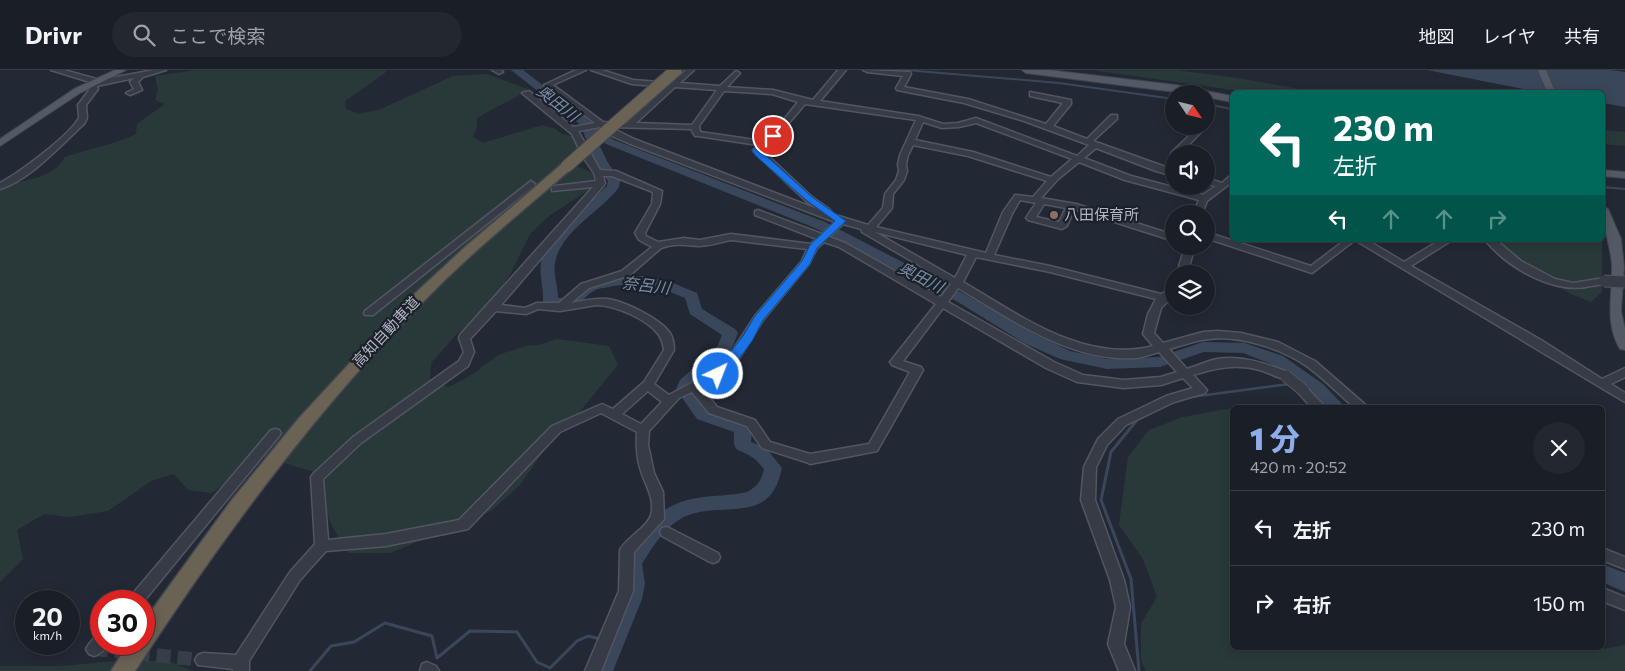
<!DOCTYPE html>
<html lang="ja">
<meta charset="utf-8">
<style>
body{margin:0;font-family:Commissioner,"Noto Sans JP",sans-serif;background:#23272f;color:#f1f3f6;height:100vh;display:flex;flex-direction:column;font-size:19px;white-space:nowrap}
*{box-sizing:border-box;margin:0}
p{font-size:16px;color:#9fa2a7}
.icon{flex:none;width:28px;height:28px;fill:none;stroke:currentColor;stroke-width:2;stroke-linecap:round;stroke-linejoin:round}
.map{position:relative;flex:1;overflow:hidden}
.drawer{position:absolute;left:1230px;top:335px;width:375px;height:245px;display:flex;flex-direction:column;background:#1a1f27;border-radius:8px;box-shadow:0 2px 12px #0003,0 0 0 1px #383d44}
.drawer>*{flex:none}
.hud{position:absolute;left:1230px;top:20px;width:375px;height:152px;border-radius:8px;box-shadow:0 2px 12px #0003,0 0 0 1px #383d44;background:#00695c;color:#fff;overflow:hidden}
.needle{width:32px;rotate:125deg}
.controls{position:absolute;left:1165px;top:15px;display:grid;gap:10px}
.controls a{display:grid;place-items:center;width:50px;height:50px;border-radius:50%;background:#1a1f27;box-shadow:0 2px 12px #0003,0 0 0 1px #383d44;font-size:25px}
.speed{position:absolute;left:15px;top:520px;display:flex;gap:10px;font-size:25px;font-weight:700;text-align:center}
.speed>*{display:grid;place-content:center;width:65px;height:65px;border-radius:50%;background:#1a1f27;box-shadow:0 2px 12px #0003,0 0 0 1px #383d44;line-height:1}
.speed small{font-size:12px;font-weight:400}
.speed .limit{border:8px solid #d22;background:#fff;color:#111}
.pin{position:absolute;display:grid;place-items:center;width:42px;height:42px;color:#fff;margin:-21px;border:2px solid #fff;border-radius:50%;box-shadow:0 1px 5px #0007}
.me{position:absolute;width:55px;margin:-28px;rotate:43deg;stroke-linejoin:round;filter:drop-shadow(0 0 4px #0008)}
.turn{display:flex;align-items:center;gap:18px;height:105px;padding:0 20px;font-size:22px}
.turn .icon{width:65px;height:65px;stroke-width:2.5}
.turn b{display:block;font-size:35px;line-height:42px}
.lanes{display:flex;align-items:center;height:48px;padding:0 20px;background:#0003;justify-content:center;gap:25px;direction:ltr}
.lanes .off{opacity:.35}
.round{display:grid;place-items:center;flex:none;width:52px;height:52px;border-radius:26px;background:#23272f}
.summary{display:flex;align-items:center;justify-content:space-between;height:85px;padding:0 20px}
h1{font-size:30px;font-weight:800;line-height:38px;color:#8eace9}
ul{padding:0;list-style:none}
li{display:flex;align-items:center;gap:15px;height:75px;padding:0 20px;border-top:1px solid #383d44}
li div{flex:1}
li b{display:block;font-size:19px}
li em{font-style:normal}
header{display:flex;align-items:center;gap:30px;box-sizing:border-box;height:70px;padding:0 25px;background:#1a1f27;border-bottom:1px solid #383d44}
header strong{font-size:24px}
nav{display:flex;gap:28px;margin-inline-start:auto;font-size:18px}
.search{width:350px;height:45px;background:#23272f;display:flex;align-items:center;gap:12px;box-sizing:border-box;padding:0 18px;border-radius:28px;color:#9fa2a7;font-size:19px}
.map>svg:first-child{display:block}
.green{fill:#29393a}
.water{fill:#3a475b}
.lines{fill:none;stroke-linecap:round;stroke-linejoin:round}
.stream-far2{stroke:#3a475b;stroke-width:2}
.stream-far1{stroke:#3a475b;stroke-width:2.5}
.stream{stroke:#3a475b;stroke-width:3}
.river{fill:#3a475b;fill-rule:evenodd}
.minor-tunnel{stroke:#383e49;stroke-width:14;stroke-dasharray:14 7;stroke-linecap:butt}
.minor-casing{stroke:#515660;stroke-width:3}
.major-casing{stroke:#3f454f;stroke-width:2}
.highway-casing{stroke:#414650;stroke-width:3}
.minor{fill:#363b45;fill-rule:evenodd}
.major{fill:#545a65;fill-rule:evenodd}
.highway{fill:#6a6354;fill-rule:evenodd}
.minor-bridge-casing{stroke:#515660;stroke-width:13;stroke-linecap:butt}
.highway-bridge-casing{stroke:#414650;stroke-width:14;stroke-linecap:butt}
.minor-bridge{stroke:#363b45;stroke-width:11}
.highway-bridge{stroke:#6a6354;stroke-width:12}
.route{fill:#1a73e8;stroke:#114b97}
.education-dot{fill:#8d6e63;stroke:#1b212a;stroke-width:2}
.labels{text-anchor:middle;stroke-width:4.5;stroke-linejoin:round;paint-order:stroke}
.poi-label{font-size:15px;fill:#b1b6c2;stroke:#1b212a;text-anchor:start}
.street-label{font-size:15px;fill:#b1b6c2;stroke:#1b212a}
.water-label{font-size:16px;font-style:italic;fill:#7c8ca6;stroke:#1b212a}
</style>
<header>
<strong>Drivr</strong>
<div class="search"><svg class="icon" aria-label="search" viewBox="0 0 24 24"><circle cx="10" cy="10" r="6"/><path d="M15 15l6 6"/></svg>ここで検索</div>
<nav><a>地図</a><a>レイヤ</a><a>共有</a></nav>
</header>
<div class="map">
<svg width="1625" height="601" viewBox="0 0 1625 601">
<rect width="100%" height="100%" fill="#232934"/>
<!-- green -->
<g class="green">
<path d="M 196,0 L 386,0 L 385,3 L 345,31 L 346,39 L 359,44 L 381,39 L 453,6 L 486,4 L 528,19 C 512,31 494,37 477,48 L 477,57 L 473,67 L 483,73 L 542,55 L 556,59 L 562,64 L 579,67 L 589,75 L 577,96 L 593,103 L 593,117 L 549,146 L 530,164 L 511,203 L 484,243 L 457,264 L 431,293 L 430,312 L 449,317 L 473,304 L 498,285 L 525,276 L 539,275 L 557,269 L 609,276 L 618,295 L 577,345 L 543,382 L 520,415 L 491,441 L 390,483 L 349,483 C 334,461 316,433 324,405 L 261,386 L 212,423 L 188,420 L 174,404 L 151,411 L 108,441 L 70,447 L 44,444 L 17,460 L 23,489 L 0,512 L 0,117 C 20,111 56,108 65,87 C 88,79 114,75 136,64 L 137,54 L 165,34 L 155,30 L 158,19 L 155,6 Z"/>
<path d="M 1092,0 L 1175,0 L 1238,8 L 1317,22 L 1247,22 Z"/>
<path d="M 1603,60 L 1625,62 L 1625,76 L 1603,74 Z"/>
<path d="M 1496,170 L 1602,170 L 1602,222 L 1591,232 L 1571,224 L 1532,203 Z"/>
<path d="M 1232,338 L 1232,578 L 1586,578 L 1591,581 L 1625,575 L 1625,601 L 1146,601 L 1141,590 L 1141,554 L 1157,527 L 1143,489 L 1119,455 L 1128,387 L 1149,360 L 1183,347 Z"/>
<path d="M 115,591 L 169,591 L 192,601 L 0,601 L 0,596 L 62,596 Z"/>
</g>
<!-- water -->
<path class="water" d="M 1427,0 L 1611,0 L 1625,2 L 1625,37 L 1603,33 L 1602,22 L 1539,22 Z"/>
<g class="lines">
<!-- stream-far2 -->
<g class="stream-far2">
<path d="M 905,0 L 1059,13 L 1174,29"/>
<path d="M 1206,34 L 1232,39"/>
<path d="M 1602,117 L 1625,119"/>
</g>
<!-- stream-far1 -->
<g class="stream-far1">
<path d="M 1300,313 L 1309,312"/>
<path d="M 1191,327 L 1289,314"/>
<path d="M 1140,348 L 1178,330"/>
</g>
<!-- stream -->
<g class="stream">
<path d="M 310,601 L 331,576 L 354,572 L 385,553 L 432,566 L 437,588 L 470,561 L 517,562 L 537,592 L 550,598 L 577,571 L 588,566 L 600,569"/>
<path d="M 1139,601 L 1131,509 L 1101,430 L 1111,382 L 1137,350 L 1143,347"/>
</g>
<!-- river -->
<g class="river">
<path d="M 511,0 L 523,0 L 614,70 L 825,152 L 968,226 L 1036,265 L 1070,281 L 1107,289 L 1159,287 L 1203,272 L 1245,273 L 1283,286 L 1323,314 L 1346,338 L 1327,338 L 1311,322 L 1271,294 L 1243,283 L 1204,282 L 1160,297 L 1107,299 L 1060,289 L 1024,273 L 958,232 L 815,158 L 606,74 L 595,66 L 607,91 L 620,111 L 619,117 C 602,141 560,161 555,193 C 553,204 558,216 558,228 L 567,228 L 584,214 L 619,206 L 643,206 L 668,211 L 697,223 L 702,239 L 735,259 L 738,263 L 730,283 L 693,318 L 709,341 L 749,354 L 752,358 L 751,372 L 766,378 L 782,398 C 770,457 724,430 686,446 C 666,455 653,476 642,494 L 645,514 L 642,529 L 613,601 L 591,601 L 622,529 L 625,514 L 622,493 C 638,461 661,433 697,428 C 714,425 731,426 747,422 C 758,416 761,411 764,399 C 760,395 757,390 752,387 C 736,377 733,384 734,362 L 697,349 L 676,319 L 680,310 L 717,277 L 722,265 L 690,244 L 685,228 C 660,217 636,210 609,217 C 604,218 598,218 594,221 C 587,224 582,232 576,236 C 568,240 553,237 545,235 L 543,232 C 544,219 539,206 541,193 C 546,163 586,136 607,116 L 608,111 L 591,84 L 581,55 Z"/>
<path d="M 1602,494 L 1625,503 L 1625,522 L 1602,512 Z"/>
</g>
<!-- minor-tunnel -->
<path class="minor-tunnel" d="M 94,579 L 203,590"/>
<defs>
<g id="minor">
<path d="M 51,0 L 64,0 L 100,10 L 154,0 L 166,0 L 143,7 L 138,12 L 142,20 L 130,25 L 126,23 L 134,19 L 130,12 L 134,8 L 97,16 L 98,19 L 86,35 L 87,48 L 84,54 C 61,75 30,110 0,119 L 0,113 C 19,103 69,66 79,48 L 78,35 L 90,19 L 89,15 L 93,13 Z"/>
<path d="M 492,0 L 501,0 L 503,2 L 499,4 Z"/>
<path d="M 576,0 L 586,0 L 553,15 L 603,52 L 627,53 L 667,17 L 632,14 L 591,0 L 602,0 L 633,10 L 672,13 L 686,0 L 694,0 L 680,13 L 720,16 L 736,1 L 740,3 L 727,17 L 773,20 L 813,30 L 838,0 L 846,0 L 820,31 L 918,46 L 943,54 L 958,53 L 976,48 L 1077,86 L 1089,75 L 1024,51 L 964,33 L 897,20 L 896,18 L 903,6 L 867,2 L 863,0 L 910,2 L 911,4 L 904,17 L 968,29 L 1046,54 L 1063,33 L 1030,26 L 1030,22 L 1071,30 L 1071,34 L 1053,56 L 1087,69 L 1111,45 L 1117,45 L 1117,49 L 1093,71 L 1174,100 L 1174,106 L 1156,101 L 1096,78 L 1084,88 L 1131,106 L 1203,125 L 1216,116 L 1206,114 L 1206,108 L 1222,113 L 1232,104 L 1232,112 L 1207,131 L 1202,144 L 1193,144 L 1199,130 L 1125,110 L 1079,92 L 1058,109 L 1041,128 L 1076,134 L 1174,165 L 1174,171 L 1074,139 L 1067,156 L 1062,159 L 1028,150 L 1026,148 L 1036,133 L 1020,130 L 1013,142 L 994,185 L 1050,196 L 1161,224 L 1174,217 L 1174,225 L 1161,238 L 1154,263 L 1163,273 L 1203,262 L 1218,261 L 1241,263 L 1278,272 L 1315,291 L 1369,338 L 1355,338 C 1339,324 1324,309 1308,297 C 1281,278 1235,263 1202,270 C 1191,272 1180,276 1169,279 L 1187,299 C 1197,296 1207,291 1217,289 C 1243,285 1267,294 1290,303 L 1292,306 L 1286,310 C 1277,307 1269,303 1260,300 C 1236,293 1216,298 1193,305 L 1207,320 L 1205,323 L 1174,332 L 1126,355 L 1107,375 L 1096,397 L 1095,430 L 1124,510 L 1130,537 L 1124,574 L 1135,601 L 1119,601 L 1108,574 L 1116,537 L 1110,510 L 1081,430 L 1084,397 L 1098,369 L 1118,349 L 1166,326 L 1193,318 L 1183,308 L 1161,315 L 1124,318 L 1077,312 L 1046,298 L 943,238 L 903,291 L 921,297 L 923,300 L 877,381 L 810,394 L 806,392 L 762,378 L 747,356 L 709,343 L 692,322 L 679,328 L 649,361 L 648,375 L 654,403 L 663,422 L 664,449 L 634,482 L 633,521 L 601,601 L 585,601 L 619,521 L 620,480 C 626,468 648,457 651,445 C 655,430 647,418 642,404 C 637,391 636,376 637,362 L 601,343 L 560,362 L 468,459 L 386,476 L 326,481 L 300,510 L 249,591 L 249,601 L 233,601 L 233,599 L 198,595 L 195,590 L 198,585 L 203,583 L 236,585 L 290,502 L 315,474 L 311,407 L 313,404 L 353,367 L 459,291 L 464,282 L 459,268 L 460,265 L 593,117 L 552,121 L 552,117 L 555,116 L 596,111 L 594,103 L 583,87 L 572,64 L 522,23 L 529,21 L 573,57 L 595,53 L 544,15 ZM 675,17 L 717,20 L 692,55 L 636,53 ZM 724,21 L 772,24 L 798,32 L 778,57 L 762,71 L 700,62 L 699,56 ZM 805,34 L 916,50 L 900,85 L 898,94 L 899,101 L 896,110 L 885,124 L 883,138 L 868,155 L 829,143 L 831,141 L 829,139 L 812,127 L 762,80 C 777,67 791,51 805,34 ZM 923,52 L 942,58 L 959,57 L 976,53 L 1072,89 L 1051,107 L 973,82 L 915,70 ZM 600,57 L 612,66 L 628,73 L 835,152 L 822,164 L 758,140 L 755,141 L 755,145 L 817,169 L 811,174 L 731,164 L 700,170 L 684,168 L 658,172 L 646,166 L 645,163 L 660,134 L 662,121 L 616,101 L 600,100 L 578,61 ZM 610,57 L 691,59 L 695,66 L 698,66 L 758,75 L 753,80 L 754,82 L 806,131 L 817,139 L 634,69 ZM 913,75 L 968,86 L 1047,111 L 1033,127 L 1015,125 L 1003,142 L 986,183 L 876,157 L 892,138 L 893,124 L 904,110 L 907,101 L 906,94 L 908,85 ZM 603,106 L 612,106 L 653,122 L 652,134 L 635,163 L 639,170 L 652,177 L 622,201 L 581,214 L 559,233 L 537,233 L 525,238 L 501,235 L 604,115 L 605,113 ZM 1044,134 L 1066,138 L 1059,152 L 1036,147 ZM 843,154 L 861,159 L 862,162 L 951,214 L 941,227 L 845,173 L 829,167 ZM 875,162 L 967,185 L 955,208 ZM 731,170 L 807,179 L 802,191 L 755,246 L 727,289 L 714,301 L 669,325 L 654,314 L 674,280 C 674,275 673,269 671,265 C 664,250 622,230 607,229 C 595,228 583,231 571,233 L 589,218 L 630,205 L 661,178 C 674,173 685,175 698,176 C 709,176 721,172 731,170 ZM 824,172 L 839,177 L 936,234 L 890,292 L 892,295 L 910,302 L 869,374 L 810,384 L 770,372 L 755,350 L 717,337 L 701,317 L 722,307 L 735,295 L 763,250 L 809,194 L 817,178 ZM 976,187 L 1050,202 L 1156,229 L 1148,244 L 1143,264 L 1153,276 C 1085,294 1019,245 963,212 ZM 958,218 C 1013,250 1070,292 1136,288 C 1143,287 1151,284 1159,282 L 1177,302 L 1161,307 L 1124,310 L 1083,305 L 1054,292 L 948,232 ZM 596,235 C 615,235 647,249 659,265 C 662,269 663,275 664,280 L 644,312 L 613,339 L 602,334 L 552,356 L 459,450 L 386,464 L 328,470 L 323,409 L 361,373 L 468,296 L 474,282 L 470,269 L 496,241 L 526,244 L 538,239 L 560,241 ZM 648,321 L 662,332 L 641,354 L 622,344 Z"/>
<path d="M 1178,56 L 1191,56 L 1202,61 L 1180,84 L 1174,84 L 1174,86 L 1171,84 L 1172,82 L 1193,62 Z"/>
<path d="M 531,111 L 535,114 L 534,116 L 373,245 L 365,245 L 364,243 L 365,241 Z"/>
<path d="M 1206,162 L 1311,196 L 1345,170 L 1367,170 L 1404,192 L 1440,170 L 1452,170 L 1411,196 L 1541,270 L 1602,309 L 1625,298 L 1625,307 L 1611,314 L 1625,323 L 1625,332 L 1355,170 L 1312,203 L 1206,168 Z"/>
<path d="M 1485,170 L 1496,170 L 1521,191 L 1555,209 L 1573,213 L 1604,208 L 1609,211 C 1605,215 1597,215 1591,216 C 1554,225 1508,198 1485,170 Z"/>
<path d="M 1185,176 L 1195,176 L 1187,204 L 1177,204 Z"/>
<path d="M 1301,315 L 1305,316 L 1326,338 L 1312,338 L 1295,319 Z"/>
<path d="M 275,359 L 279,360 L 281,363 L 279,366 L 144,531 L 128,531 L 130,527 L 271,360 Z"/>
<path d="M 667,457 L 718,483 L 720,487 L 718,491 L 713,493 L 708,491 L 662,466 L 660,462 L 662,458 Z"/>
<path d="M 1602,478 L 1625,487 L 1625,499 L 1602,490 Z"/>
<path d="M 1602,518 L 1625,527 L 1625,540 L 1602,531 Z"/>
<path d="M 101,564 L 101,574 L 107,574 C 104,580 100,584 94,586 L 89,584 L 86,579 C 90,572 94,567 101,564 Z"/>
<path d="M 427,592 L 436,596 L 439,601 L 420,601 L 422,594 Z"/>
</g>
<g id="major">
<path d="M 115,0 L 126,0 L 80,23 L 0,76 L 0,69 L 74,19 Z"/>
<path d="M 1022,0 L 1048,0 L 1176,15 L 1232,26 L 1232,32 L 1206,27 L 1206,24 L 1191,24 L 1026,3 Z"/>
<path d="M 1538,0 L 1546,0 L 1555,22 L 1547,22 Z"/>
<path d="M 1602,100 L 1625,102 L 1625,108 L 1602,106 Z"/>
<path d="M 1602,136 L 1608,139 L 1621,169 L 1624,197 L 1621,241 L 1625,259 L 1625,280 L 1620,279 C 1604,252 1613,225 1612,196 C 1611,175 1602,157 1602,136 Z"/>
</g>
<path id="highway" d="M 567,92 L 573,96 L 571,99 C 520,143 467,186 420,235 C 311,346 219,472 135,601 L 111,601 L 128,574 L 144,574 L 144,551 L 231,431 L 299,348 L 409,229 L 465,177 L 563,93 Z"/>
</defs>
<!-- minor casing -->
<use href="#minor" class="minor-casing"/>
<!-- major casing -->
<use href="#major" class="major-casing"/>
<!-- highway casing -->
<use href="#highway" class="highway-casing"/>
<!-- minor -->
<use href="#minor" class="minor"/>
<!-- major -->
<use href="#major" class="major"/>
<!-- highway -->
<use href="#highway" class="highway"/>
<defs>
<g id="minor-bridge">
<path d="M 1604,211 L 1625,212"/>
<path d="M 1286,306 L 1303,320"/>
</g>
<path id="highway-bridge" d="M 567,96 L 676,0"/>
</defs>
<!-- minor-bridge casing -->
<use href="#minor-bridge" class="minor-bridge-casing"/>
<!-- highway-bridge casing -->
<use href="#highway-bridge" class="highway-bridge-casing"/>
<!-- minor-bridge -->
<use href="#minor-bridge" class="minor-bridge"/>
<!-- highway-bridge -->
<use href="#highway-bridge" class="highway-bridge"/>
</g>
<!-- route -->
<path class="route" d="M 770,65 L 777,66 L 761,81 L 763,83 L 812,127 L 846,151 L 817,178 L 810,194 L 763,250 L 752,271 L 735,294 L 722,306 L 718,308 L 713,304 L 743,266 L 755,246 L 802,191 L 810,175 L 835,151 L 806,130 L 756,86 L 752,80 Z"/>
<!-- markers -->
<circle class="education-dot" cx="1054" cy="145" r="5"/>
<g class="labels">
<!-- poi labels -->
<g class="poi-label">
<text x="1064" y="150">八田保育所</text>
</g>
<!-- street labels -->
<g class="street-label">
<text transform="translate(386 262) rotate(-47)" y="5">高知自動車道</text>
</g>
<!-- water labels -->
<g class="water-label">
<text transform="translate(558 33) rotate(38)" y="6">奥田川</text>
<text transform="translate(921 207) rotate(27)" y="6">奥田川</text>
<text transform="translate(646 215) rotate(7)" y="6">奈呂川</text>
</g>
</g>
</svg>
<div class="controls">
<a><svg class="needle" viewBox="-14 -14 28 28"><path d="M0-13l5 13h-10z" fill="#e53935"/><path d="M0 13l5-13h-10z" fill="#9fa2a7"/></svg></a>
<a><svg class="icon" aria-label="sound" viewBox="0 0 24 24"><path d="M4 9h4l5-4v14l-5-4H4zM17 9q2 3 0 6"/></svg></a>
<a><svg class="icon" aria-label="search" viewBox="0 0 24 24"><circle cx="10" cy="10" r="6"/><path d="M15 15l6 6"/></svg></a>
<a><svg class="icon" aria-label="layers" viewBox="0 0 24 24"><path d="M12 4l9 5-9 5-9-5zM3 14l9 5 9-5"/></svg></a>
</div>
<div class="speed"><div>20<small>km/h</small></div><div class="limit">30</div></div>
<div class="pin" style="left:773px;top:66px;background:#d93025"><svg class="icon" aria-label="arrive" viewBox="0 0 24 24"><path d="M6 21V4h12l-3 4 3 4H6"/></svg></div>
<svg class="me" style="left:718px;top:304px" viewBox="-20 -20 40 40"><circle r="17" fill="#1a73e8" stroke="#fff" stroke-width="3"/><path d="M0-11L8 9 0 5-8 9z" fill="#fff"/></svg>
<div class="hud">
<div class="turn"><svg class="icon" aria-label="left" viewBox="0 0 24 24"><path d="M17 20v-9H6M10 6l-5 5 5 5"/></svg><div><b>230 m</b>左折</div></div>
<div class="lanes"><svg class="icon" aria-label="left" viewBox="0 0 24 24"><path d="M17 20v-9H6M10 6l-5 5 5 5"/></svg><svg class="icon off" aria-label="ahead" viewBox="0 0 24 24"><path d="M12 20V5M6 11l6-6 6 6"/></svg><svg class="icon off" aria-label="ahead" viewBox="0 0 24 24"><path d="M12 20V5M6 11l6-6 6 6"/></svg><svg class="icon off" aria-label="right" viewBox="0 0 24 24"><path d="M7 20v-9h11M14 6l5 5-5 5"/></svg></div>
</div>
<section class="drawer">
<div class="summary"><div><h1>1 分</h1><p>420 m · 20:52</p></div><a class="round"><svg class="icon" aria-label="close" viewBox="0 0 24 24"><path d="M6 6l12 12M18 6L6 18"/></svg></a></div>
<ul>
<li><svg class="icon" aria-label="left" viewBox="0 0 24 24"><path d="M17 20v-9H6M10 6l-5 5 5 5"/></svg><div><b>左折</b></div><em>230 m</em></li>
<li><svg class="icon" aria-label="right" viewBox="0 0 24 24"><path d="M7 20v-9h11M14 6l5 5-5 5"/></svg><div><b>右折</b></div><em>150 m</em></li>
</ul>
</section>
</div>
